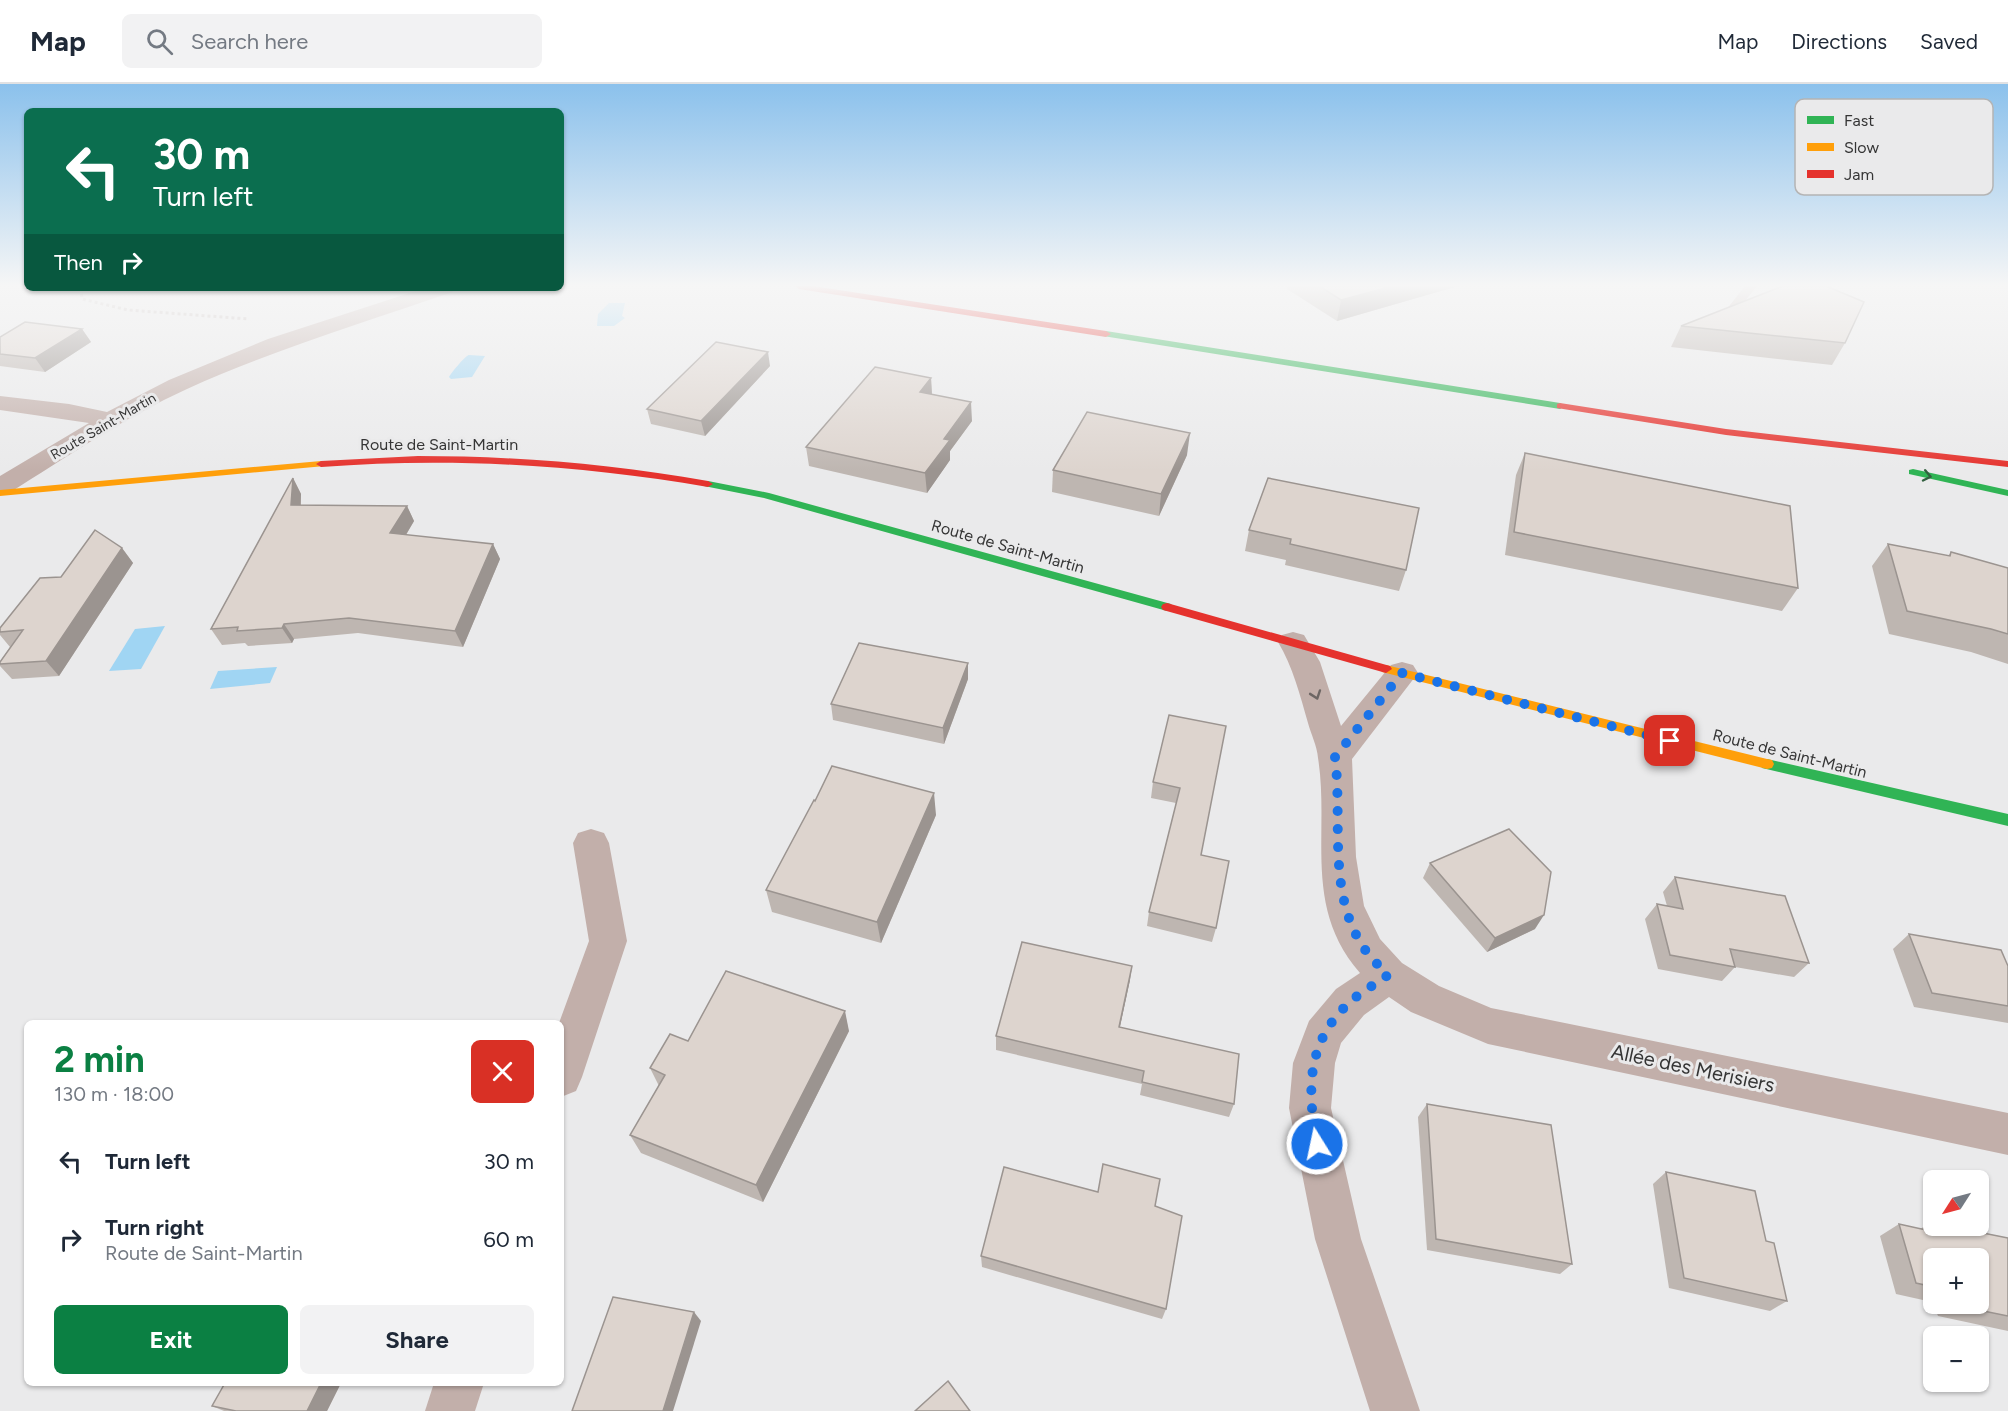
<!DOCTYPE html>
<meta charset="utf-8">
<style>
body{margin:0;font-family:Figtree,sans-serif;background:#f2f2f3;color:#1f2937;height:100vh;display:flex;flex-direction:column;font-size:22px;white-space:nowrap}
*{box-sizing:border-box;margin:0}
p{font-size:20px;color:#747a83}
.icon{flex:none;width:33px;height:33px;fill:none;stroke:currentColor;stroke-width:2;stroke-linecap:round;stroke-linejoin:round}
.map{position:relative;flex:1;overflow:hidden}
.side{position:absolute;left:24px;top:936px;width:540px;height:366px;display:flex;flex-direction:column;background:#fff;border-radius:9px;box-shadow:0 2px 4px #0004}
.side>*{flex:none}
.top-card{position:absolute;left:24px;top:24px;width:540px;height:183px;border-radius:9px;box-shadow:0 2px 4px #0004;background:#0b6e4f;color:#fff;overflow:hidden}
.needle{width:39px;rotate:234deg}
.fabs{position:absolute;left:1923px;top:1086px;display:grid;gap:12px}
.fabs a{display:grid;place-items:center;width:66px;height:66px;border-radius:9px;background:#fff;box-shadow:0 2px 4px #0004;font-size:30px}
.pin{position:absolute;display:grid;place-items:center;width:51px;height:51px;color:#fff;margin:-26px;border-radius:12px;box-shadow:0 3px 9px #0006}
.me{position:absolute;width:66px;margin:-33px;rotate:350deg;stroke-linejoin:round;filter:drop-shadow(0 0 4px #0008)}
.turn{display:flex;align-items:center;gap:21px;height:126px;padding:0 30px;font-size:27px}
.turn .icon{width:78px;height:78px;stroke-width:2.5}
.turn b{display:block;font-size:42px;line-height:51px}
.then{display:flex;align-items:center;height:57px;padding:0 30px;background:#0003;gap:12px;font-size:22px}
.round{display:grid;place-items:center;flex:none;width:63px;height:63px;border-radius:9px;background:#f2f2f3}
.overview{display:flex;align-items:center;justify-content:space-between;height:102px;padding:0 30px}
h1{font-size:36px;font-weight:700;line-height:45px;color:#0b8043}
.action{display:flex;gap:12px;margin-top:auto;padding:12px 30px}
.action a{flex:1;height:69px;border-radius:9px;background:#0b8043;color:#fff;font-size:24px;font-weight:700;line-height:69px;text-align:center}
.action a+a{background:#f2f2f3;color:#1f2937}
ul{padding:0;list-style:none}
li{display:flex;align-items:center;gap:18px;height:78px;padding:0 30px}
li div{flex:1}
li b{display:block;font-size:22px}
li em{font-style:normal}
header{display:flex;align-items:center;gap:36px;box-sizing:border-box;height:84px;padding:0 30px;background:#fff;border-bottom:2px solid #e0e1e3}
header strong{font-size:28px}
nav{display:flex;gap:33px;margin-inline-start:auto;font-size:21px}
.search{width:420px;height:54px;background:#f2f2f3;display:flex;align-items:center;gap:15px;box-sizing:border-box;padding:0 21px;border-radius:9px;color:#747a83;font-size:22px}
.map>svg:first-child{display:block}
.water{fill:#a0d5f3}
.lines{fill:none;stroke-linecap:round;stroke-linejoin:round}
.path{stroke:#bdb2af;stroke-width:3;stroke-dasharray:3 3;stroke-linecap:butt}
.lane{fill:#c2afaa;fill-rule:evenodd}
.street{fill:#c2afaa;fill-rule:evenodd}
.fast{fill:#30b455;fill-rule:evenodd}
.slow{fill:#ff9f0a;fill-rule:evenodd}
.jam{fill:#e5322d;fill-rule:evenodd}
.wall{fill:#beb6b1;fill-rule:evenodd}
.shaded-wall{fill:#9b9490}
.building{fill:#ddd4ce;stroke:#9b9490;stroke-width:1.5}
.oneway{stroke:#336140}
.oneway2{stroke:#6d6664}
.route{stroke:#1a73e8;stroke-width:10;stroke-dasharray:0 18}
.labels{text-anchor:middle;stroke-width:6;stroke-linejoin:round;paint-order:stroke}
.far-street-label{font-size:14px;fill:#353535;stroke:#eaeaeb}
.street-label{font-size:16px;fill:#353535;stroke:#eaeaeb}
.near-street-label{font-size:20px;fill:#353535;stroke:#eaeaeb}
.key{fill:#eaeaeb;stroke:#b4b4b4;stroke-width:1.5}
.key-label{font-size:16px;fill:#353535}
</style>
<header>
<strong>Map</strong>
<div class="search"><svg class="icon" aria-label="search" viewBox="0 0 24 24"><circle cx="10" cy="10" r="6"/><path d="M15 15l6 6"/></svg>Search here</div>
<nav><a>Map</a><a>Directions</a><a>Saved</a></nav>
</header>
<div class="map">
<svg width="2008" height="1327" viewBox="0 0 2008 1327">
<rect width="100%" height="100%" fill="#eaeaeb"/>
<!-- water -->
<g class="water">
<path d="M 609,219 L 625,219 L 622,232 L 625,234 L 614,242 L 597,242 L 598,230 Z"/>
<path d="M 469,271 L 485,272 L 472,293 L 451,295 L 449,293 C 451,289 465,272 469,271 Z"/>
<path d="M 165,542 L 141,585 L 109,587 L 135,545 Z"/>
<path d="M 277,583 L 270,599 L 210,605 L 218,587 Z"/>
</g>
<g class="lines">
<!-- path -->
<path class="path" d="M 81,204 L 82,215 L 128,226 L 249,235"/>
<!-- lane -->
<path class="lane" d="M 1745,202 L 1757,202 L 1736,228 L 1728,228 L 1726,226 Z"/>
<!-- street -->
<g class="street">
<path d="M 425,204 L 456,204 L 453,208 C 364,238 274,266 187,305 C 125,333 67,373 9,409 L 0,411 L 0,392 L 89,339 L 0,326 L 0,312 L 69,320 L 107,328 L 169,296 L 268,255 Z"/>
<path d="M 1293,548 L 1304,551 L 1320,578 L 1341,642 L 1391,581 L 1402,578 L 1413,581 L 1418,589 L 1352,675 L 1356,773 L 1364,822 L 1380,855 L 1402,879 L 1439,902 L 1491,924 L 2008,1029 L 2008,1071 L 1488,960 L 1411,928 L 1389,913 L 1364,931 L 1341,959 L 1335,979 L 1331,1024 L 1361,1155 L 1420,1327 L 1370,1327 L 1315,1155 L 1289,1024 L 1293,979 L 1309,937 L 1336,905 L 1360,889 C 1302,823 1330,748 1318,674 C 1317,662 1311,650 1308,639 C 1300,611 1293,583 1278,558 L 1282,551 Z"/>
<path d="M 591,745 L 604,749 L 609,759 L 627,857 L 582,993 L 576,1007 L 561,1013 L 559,939 L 589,857 L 573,759 L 578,749 Z"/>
<path d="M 434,1299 L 484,1299 L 475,1327 L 425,1327 Z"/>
</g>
<!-- fast -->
<g class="fast">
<path d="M 1106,247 L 1560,319 L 1565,322 L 1560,325 L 1103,252 L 1103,248 Z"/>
<path d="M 1913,385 L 2008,406 L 2008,412 L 1909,390 L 1909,386 Z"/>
<path d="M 708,397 L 769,409 L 1171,520 L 1173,523 L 1167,527 L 764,414 L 704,402 L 704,398 Z"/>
<path d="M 1767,675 L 2008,730 L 2008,742 L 1762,684 L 1760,680 L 1762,676 Z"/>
</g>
<!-- slow -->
<g class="slow">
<path d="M 321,377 L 326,380 L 325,382 L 0,412 L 0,406 Z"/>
<path d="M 1386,581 L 1767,675 L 1772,676 L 1774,680 L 1772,684 L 1767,685 L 1382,588 L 1380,585 L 1382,582 Z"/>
</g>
<!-- jam -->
<g class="jam">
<path d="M 795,202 L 813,202 L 1106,247 L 1111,250 L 1106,253 L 799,205 Z"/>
<path d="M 1560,319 L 1726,345 L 2008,377 L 2008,383 L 1726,351 L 1557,324 L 1557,320 Z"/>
<path d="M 418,372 C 516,372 611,380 708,397 L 713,400 L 708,403 C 579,381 452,373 321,383 L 316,380 L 321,377 Z"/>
<path d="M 1167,519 L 1390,582 L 1392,585 L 1386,589 L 1163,526 L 1161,523 L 1163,520 Z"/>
</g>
</g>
<!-- wall -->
<g class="wall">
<path d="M 1288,202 L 1458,202 L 1337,237 L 1287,205 Z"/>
<path d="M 1681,242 L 1845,259 L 1832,281 L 1671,263 Z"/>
<path d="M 82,245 L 91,258 L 45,288 L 0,282 L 0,253 Z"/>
<path d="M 770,282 L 705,352 L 651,340 L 647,325 Z"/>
<path d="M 931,294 L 932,310 L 972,337 L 950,367 L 950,376 L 927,409 L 809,382 L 806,363 Z"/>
<path d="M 1525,369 L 1798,504 L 1782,527 L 1505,471 L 1516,391 Z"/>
<path d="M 1187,371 L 1159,432 L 1052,408 L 1053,386 Z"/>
<path d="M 293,394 L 301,410 L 301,421 L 407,422 L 414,437 L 406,451 L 493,460 L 500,475 L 463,563 L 358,549 L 294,555 L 292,559 L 248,562 L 245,559 L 222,561 L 211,545 Z"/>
<path d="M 1268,394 L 1406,486 L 1399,507 L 1285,481 L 1286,476 L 1245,467 L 1249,446 Z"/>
<path d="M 1888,460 L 1948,472 L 1951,468 L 2008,484 L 2008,580 L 1971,568 L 1889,550 L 1872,482 Z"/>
<path d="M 122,464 L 133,479 L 59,592 L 12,595 L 0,582 L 0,578 L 10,563 L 0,551 L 0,544 L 61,493 Z"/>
<path d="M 968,579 L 968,595 L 944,660 L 833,636 L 831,620 Z"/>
<path d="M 1169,631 L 1201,771 L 1216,844 L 1212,858 L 1147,842 L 1149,828 L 1176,719 L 1151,714 L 1153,698 Z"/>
<path d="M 936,731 L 881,859 L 772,828 L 766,806 Z"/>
<path d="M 1430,779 L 1535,845 L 1487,868 L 1423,794 Z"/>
<path d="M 1675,793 L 1809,879 L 1794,893 L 1735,883 L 1722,897 L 1658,885 L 1645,835 L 1657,820 L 1667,822 L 1663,808 Z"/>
<path d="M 1909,850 L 2008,882 L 2008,939 L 1914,923 L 1893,865 Z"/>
<path d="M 1130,896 L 1120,943 L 1234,1020 L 1229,1033 L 1140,1011 L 1142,1000 L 996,966 L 996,952 Z"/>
<path d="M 849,947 L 763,1118 L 641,1069 L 630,1051 L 659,1002 L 650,984 L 688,957 Z"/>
<path d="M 1427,1020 L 1572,1180 L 1560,1190 L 1427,1166 L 1418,1033 Z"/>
<path d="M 1666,1088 L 1766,1157 L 1787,1217 L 1770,1227 L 1669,1204 L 1653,1100 Z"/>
<path d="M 1098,1108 L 1155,1122 L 1166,1225 L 1162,1235 L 982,1183 L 981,1172 Z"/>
<path d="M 1932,1138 L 2008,1154 L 2008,1247 L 1938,1232 L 1932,1218 L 1896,1210 L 1880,1152 L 1899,1140 L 1920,1145 ZM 1934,1174 L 1978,1220 L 1934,1220 Z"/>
<path d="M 225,1299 L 341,1299 L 327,1327 L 224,1327 L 212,1322 Z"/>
</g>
<!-- shaded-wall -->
<g class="shaded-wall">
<path d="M 1393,202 L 1458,202 L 1337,237 L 1341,216 Z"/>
<path d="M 82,245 L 91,258 L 45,288 L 35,274 Z"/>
<path d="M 768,268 L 770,282 L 705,352 L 701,337 Z"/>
<path d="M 931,294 L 932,312 L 920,308 Z"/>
<path d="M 971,318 L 972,337 L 950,367 L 950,376 L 927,409 L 925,389 L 944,355 Z"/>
<path d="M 1190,349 L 1187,371 L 1159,432 L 1161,410 Z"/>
<path d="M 293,394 L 301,410 L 300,436 L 291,421 Z"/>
<path d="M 407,422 L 414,437 L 398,464 L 390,449 Z"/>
<path d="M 493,460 L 500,475 L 463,563 L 455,547 Z"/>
<path d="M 122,464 L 133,479 L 59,592 L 46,577 Z"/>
<path d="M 284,540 L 294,555 L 292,559 L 282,544 Z"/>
<path d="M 968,579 L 968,595 L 944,660 L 943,644 Z"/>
<path d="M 934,709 L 936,731 L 881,859 L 877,838 Z"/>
<path d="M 1544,831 L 1535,845 L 1487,868 L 1495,854 Z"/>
<path d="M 1132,882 L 1130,896 L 1117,956 L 1119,943 Z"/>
<path d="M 845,927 L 849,947 L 763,1118 L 756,1101 Z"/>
<path d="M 694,1228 L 701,1237 L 673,1327 L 663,1327 Z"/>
<path d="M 321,1299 L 341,1299 L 327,1327 L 307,1327 Z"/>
</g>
<!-- building -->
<g class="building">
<path d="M 1319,202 L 1393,202 L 1341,216 Z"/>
<path d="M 1783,202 L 1826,202 L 1864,218 L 1845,259 L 1681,242 Z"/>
<path d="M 25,238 L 82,245 L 35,274 L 0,270 L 0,253 Z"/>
<path d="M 716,258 L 768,268 L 701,337 L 647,325 Z"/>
<path d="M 875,283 L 931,294 L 920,308 L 971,318 L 944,355 L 950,356 L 925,389 L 806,363 Z"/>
<path d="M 1087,328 L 1190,349 L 1161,410 L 1053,386 Z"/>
<path d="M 1525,369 L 1790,422 L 1798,504 L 1514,448 Z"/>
<path d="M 293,394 L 291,421 L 407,422 L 390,449 L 493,460 L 455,547 L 349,534 L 284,540 L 282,544 L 237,547 L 238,543 L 211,545 Z"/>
<path d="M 1268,394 L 1419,424 L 1406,486 L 1290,460 L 1291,455 L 1249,446 Z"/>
<path d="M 95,446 L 122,464 L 46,577 L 0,580 L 0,578 L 23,546 L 0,548 L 0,544 L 40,494 L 61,493 Z"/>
<path d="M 1888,460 L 1950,472 L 1951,468 L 2008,484 L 2008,550 L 1991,545 L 1907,527 Z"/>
<path d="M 859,559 L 968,579 L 943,644 L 831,620 Z"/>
<path d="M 1169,631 L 1226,642 L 1201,771 L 1229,777 L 1216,844 L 1149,828 L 1180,704 L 1153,698 Z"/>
<path d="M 832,682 L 934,709 L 877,838 L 766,806 L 814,716 L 815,717 Z"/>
<path d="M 1509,745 L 1551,788 L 1544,831 L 1495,854 L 1430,779 Z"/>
<path d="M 1675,793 L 1785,812 L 1809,879 L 1730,865 L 1735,883 L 1670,871 L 1657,820 L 1683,825 Z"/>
<path d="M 1909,850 L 2001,866 L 2008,882 L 2008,922 L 1932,909 Z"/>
<path d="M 1022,858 L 1132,882 L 1119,943 L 1239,970 L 1234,1020 L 1142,998 L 1144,987 L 996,952 Z"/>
<path d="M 726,887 L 845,927 L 756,1101 L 630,1051 L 665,991 L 650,984 L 670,950 L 688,957 Z"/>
<path d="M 1427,1020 L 1551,1041 L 1572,1180 L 1436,1155 Z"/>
<path d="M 1103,1080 L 1160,1095 L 1155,1122 L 1182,1132 L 1166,1225 L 981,1172 L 1004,1083 L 1098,1108 Z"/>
<path d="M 1666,1088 L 1755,1107 L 1766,1157 L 1774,1159 L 1787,1217 L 1684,1194 Z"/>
<path d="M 1932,1138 L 1934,1138 L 1934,1142 L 1948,1142 L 2008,1154 L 2008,1232 L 1959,1222 L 1958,1220 L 1978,1220 L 1978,1174 L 1934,1174 L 1934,1203 L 1916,1199 L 1899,1140 L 1935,1148 Z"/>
<path d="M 613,1213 L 694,1228 L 663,1327 L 572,1327 Z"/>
<path d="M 948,1297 L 970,1327 L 915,1327 Z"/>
<path d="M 225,1299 L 321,1299 L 307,1327 L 236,1327 L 212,1322 Z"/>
</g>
<!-- one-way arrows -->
<defs><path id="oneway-chevron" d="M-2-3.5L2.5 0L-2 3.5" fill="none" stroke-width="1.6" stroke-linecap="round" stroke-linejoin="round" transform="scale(1.5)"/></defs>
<use class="oneway" href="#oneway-chevron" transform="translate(1927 392) rotate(12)"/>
<use class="oneway2" href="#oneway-chevron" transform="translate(1316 611) rotate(71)"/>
<!-- sky -->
<linearGradient id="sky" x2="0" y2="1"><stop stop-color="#8bc1ec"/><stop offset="0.52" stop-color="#f6f6f6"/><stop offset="1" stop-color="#f6f6f6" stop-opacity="0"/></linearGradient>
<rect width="2008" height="387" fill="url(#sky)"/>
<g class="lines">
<!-- route -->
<path class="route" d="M 1317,1060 C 1307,1006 1306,958 1350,918 C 1361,908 1376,900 1388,891 C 1381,883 1372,876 1366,867 C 1326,812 1343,736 1335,673 L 1402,589 L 1670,657"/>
</g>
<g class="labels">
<!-- far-street labels -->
<g class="far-street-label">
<text transform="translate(103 342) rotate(-30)" y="5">Route Saint-Martin</text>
</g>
<!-- street labels -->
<g class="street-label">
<text x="439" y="366">Route de Saint-Martin</text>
<text transform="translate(1008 462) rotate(16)" y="6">Route de Saint-Martin</text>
<text transform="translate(1790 669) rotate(14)" y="6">Route de Saint-Martin</text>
</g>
<!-- near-street labels -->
<g class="near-street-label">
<text transform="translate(1693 984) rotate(12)" y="7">Allée des Merisiers</text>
</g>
</g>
<!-- legend -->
<rect x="1795" y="15" width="198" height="96" rx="9" class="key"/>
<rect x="1807" y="32" width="27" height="8" fill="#30b455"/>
<rect x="1807" y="59" width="27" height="8" fill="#ff9f0a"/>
<rect x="1807" y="86" width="27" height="8" fill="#e5322d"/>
<g class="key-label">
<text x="1844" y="42">Fast</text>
<text x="1844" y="69">Slow</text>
<text x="1844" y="96">Jam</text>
</g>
</svg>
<div class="fabs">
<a><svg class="needle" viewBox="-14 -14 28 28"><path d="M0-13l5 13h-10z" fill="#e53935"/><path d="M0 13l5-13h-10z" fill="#747a83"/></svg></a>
<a>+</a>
<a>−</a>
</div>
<div class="pin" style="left:1670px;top:657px;background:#d93025"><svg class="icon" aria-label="arrive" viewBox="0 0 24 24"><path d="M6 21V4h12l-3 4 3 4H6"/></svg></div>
<svg class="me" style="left:1317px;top:1060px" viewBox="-20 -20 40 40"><circle r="17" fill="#1a73e8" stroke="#fff" stroke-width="3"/><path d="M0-11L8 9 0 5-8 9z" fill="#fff"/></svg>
<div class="top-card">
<div class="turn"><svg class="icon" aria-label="left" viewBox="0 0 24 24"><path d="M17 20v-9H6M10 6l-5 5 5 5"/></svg><div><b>30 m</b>Turn left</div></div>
<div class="then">Then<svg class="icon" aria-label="right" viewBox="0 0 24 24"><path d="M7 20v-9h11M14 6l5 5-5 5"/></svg></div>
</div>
<section class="side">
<div class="overview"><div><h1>2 min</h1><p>130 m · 18:00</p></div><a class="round" style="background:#d93025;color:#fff"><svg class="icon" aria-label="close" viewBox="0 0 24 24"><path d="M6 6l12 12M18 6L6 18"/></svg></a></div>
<ul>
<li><svg class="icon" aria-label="left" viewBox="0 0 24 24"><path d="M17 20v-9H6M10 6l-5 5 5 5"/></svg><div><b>Turn left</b></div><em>30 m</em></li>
<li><svg class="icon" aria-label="right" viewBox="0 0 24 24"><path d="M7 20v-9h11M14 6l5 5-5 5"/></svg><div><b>Turn right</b><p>Route de Saint-Martin</p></div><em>60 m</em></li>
</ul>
<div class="action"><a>Exit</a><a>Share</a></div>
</section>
</div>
